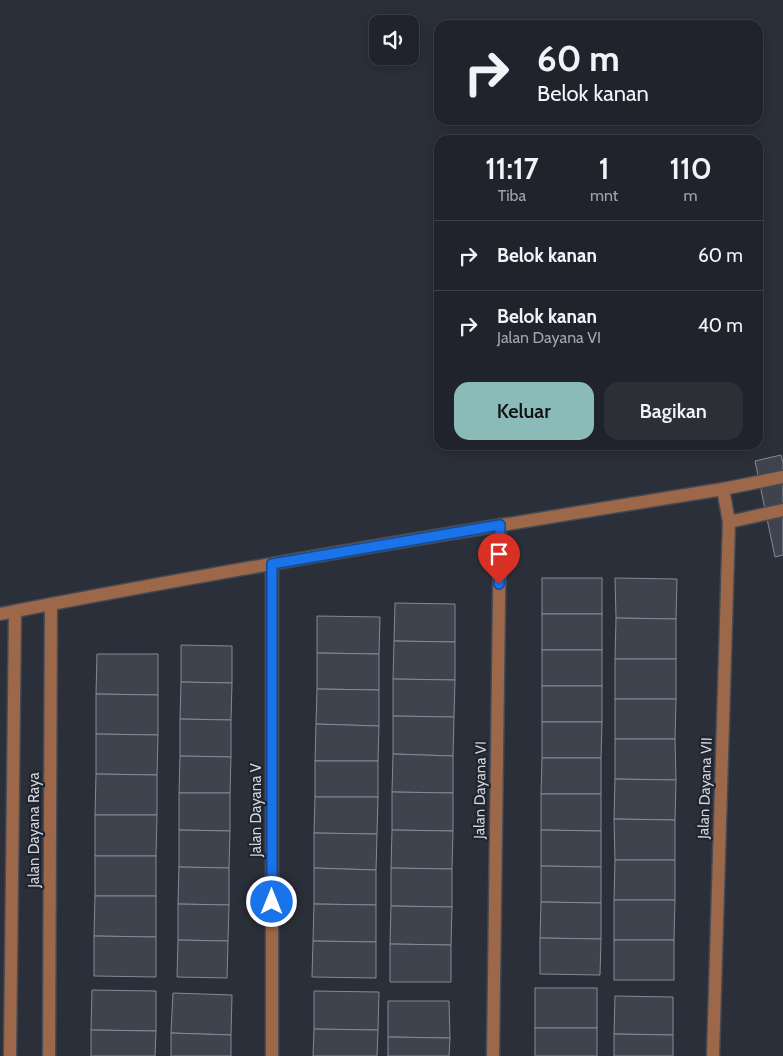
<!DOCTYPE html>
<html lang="id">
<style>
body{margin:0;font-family:Cabin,sans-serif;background:#2d2f37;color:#f1f3f6;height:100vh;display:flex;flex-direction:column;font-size:19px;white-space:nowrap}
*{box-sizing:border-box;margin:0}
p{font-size:16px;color:#a2a4a9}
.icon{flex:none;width:28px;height:28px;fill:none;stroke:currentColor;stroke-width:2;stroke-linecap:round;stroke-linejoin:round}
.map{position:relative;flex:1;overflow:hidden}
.drawer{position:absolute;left:434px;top:135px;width:329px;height:315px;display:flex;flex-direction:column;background:#20232b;border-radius:15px;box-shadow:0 2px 12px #0003,0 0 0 1px #3d4047}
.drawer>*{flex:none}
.guide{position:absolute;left:434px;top:20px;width:329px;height:105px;border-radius:15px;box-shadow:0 2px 12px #0003,0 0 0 1px #3d4047;background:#20232b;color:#f1f3f6;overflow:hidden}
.fabs{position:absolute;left:369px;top:15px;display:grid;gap:10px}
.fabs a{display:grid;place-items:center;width:50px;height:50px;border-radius:10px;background:#20232b;box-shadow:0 2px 12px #0003,0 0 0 1px #3d4047;font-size:25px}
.pin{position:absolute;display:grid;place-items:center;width:42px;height:42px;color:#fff;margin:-51px -21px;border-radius:50% 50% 50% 0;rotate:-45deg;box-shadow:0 0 5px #0007}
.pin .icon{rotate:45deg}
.me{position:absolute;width:55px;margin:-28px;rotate:0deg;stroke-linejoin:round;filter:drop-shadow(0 0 4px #0008)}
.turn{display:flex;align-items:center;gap:18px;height:105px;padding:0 20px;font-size:22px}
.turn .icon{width:65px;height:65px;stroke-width:2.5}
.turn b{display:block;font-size:35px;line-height:42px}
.eta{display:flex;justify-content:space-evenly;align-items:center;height:85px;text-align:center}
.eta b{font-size:30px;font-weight:600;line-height:35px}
.button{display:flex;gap:10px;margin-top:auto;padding:10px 20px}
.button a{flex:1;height:58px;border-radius:15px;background:#8bbbb9;color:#111;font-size:20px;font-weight:600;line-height:58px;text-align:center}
.button a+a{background:#2d2f37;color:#f1f3f6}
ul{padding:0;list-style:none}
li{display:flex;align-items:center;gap:15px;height:70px;padding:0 20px;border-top:1px solid #3d4047}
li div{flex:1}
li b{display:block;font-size:19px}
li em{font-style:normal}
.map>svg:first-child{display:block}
.building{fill:#3f434e;stroke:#848995}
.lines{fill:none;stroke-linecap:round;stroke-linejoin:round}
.minor-casing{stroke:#464a53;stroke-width:15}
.minor{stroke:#9c6849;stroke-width:12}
.route-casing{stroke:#114b97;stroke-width:12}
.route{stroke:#1a73e8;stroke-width:9}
.labels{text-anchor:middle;stroke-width:4.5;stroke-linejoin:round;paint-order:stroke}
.street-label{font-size:15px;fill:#d3d5dc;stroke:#21252f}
</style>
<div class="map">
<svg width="783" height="1056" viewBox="0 0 783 1056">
<rect width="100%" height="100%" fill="#2b2f39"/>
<!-- building -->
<g class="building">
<path d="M 781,455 L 783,463 L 783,555 L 775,557 L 755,461 Z"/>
<rect x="542" y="578" width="60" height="36"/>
<path d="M 615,578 L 677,579 L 676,619 L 616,618 Z"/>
<path d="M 395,603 L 455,604 L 455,642 L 394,641 Z"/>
<rect x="542" y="614" width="60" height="36"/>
<path d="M 317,616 L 380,617 L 379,654 L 317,653 Z"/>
<path d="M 616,618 L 676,619 L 676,659 L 615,659 Z"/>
<path d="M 394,641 L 455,642 L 455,680 L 393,679 Z"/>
<path d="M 181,645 L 232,646 L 232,683 L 181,682 Z"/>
<rect x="542" y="650" width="60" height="36"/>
<path d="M 317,653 L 379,654 L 379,690 L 317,689 Z"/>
<path d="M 97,654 L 158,654 L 158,695 L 96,694 Z"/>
<rect x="615" y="659" width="61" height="40"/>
<path d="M 393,679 L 455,680 L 454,717 L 393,716 Z"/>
<path d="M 181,682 L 232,683 L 231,720 L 180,719 Z"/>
<rect x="542" y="686" width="60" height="36"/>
<path d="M 317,689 L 379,690 L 379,726 L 316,724 Z"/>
<path d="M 96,694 L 158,695 L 158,735 L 96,734 Z"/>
<path d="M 615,699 L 676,699 L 675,739 L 615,739 Z"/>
<path d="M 393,716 L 454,717 L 453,756 L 393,754 Z"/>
<path d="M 180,719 L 231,720 L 231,757 L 180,756 Z"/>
<path d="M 542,722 L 602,722 L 601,758 L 542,758 Z"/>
<path d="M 316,724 L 379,726 L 378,761 L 315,761 Z"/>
<path d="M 96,734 L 158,735 L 157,775 L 96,774 Z"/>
<path d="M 615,739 L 675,739 L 676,780 L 615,779 Z"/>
<path d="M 393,754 L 453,756 L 453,793 L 392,792 Z"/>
<path d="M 180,756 L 231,757 L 230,793 L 179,793 Z"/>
<path d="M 542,758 L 601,758 L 601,794 L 541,794 Z"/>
<rect x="315" y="761" width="63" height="36"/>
<path d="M 96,774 L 157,775 L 157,815 L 95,815 Z"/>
<path d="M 615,779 L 676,780 L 675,820 L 614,819 Z"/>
<path d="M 392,792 L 453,793 L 453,831 L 392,830 Z"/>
<path d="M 179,793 L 230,793 L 230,831 L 179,830 Z"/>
<path d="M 541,794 L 601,794 L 601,831 L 541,830 Z"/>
<path d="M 315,797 L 378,797 L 377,834 L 314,833 Z"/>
<path d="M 95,815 L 157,815 L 156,856 L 95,856 Z"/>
<path d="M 614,819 L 675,820 L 675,860 L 615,860 Z"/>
<path d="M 179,830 L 230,831 L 229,868 L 179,867 Z"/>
<path d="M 392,830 L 453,831 L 452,869 L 391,868 Z"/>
<path d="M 541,830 L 601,831 L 601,867 L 541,866 Z"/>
<path d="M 314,833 L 377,834 L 376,870 L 314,868 Z"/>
<rect x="95" y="856" width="61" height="40"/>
<path d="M 615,860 L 675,860 L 675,900 L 614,900 Z"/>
<path d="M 541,866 L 601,867 L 601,903 L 541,902 Z"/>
<path d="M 179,867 L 229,868 L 229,905 L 178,904 Z"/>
<path d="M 314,868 L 376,870 L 376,905 L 314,904 Z"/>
<path d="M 391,868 L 452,869 L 452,907 L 391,906 Z"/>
<path d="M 95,896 L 156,896 L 156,937 L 94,936 Z"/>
<path d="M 614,900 L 675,900 L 674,940 L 614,940 Z"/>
<path d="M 541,902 L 601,903 L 601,939 L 540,938 Z"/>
<path d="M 178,904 L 229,905 L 228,941 L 178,940 Z"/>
<path d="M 314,904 L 376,905 L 376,942 L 313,941 Z"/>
<path d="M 391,906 L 452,907 L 451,945 L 390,944 Z"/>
<path d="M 94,936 L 156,937 L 156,977 L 94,976 Z"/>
<path d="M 540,938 L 601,939 L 600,975 L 540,974 Z"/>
<path d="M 178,940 L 228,941 L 227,978 L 177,977 Z"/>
<rect x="614" y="940" width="60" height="40"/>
<path d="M 313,941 L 376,942 L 376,978 L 312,977 Z"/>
<path d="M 390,944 L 451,945 L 451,982 L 390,982 Z"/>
<rect x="535" y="988" width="62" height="40"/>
<path d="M 92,990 L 156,991 L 156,1031 L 91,1030 Z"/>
<path d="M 314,991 L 379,992 L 378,1030 L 314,1029 Z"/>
<path d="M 173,993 L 232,995 L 231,1035 L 171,1033 Z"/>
<path d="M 615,996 L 673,997 L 673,1035 L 614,1034 Z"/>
<path d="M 388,1001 L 449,1001 L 450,1038 L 388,1037 Z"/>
<rect x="535" y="1028" width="62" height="28"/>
<path d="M 314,1029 L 378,1030 L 377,1056 L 313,1056 Z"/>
<path d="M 91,1030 L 156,1031 L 155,1056 L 91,1056 Z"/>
<path d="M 171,1033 L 231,1035 L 231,1056 L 171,1056 Z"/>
<path d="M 614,1034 L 673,1035 L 673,1056 L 614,1056 Z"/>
<path d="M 388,1037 L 450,1038 L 449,1056 L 388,1056 Z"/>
</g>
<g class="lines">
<defs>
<g id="minor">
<path d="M 783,477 L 723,489 L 729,522 L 783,510"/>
<path d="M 272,564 L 272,1056"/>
<path d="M 0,614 C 240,567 482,528 723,489"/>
<path d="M 10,1056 L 15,611"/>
<path d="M 49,1056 L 51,604"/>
<path d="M 493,1056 L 500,525"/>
<path d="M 713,1056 L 729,522"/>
</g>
</defs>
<!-- minor casing -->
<use href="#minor" class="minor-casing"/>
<!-- minor -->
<use href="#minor" class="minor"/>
</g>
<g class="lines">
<defs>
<path id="route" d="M 272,902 L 272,564 L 500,525 L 499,584"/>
</defs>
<!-- route casing -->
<use href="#route" class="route-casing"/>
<!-- route -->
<use href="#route" class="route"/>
</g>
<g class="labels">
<!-- street labels -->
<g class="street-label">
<text transform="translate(705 788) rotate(-88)" y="5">Jalan Dayana VII</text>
<text transform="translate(480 790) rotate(-89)" y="5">Jalan Dayana VI</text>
<text transform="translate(256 810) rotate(-90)" y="5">Jalan Dayana V</text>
<text transform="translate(34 830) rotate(-90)" y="5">Jalan Dayana Raya</text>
</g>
</g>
</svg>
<div class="fabs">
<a><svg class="icon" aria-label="sound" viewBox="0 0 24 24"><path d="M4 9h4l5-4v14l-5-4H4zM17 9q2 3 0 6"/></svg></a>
</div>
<div class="pin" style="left:499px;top:584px;background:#d93025"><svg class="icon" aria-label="arrive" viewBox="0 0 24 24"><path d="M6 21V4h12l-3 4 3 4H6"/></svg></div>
<svg class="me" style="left:272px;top:902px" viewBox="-20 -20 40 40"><circle r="17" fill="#1a73e8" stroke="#fff" stroke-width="3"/><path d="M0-11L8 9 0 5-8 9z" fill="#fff"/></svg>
<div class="guide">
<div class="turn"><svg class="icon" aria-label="right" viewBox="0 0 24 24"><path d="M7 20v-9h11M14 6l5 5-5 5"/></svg><div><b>60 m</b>Belok kanan</div></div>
</div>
<section class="drawer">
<div class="eta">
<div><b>11:17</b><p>Tiba</p></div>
<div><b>1</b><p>mnt</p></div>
<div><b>110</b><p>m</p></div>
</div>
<ul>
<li><svg class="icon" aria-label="right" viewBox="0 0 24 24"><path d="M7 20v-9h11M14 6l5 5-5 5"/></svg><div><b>Belok kanan</b></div><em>60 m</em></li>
<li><svg class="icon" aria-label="right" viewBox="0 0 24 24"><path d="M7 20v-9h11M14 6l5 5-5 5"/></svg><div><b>Belok kanan</b><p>Jalan Dayana VI</p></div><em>40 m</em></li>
</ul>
<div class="button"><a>Keluar</a><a>Bagikan</a></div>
</section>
</div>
